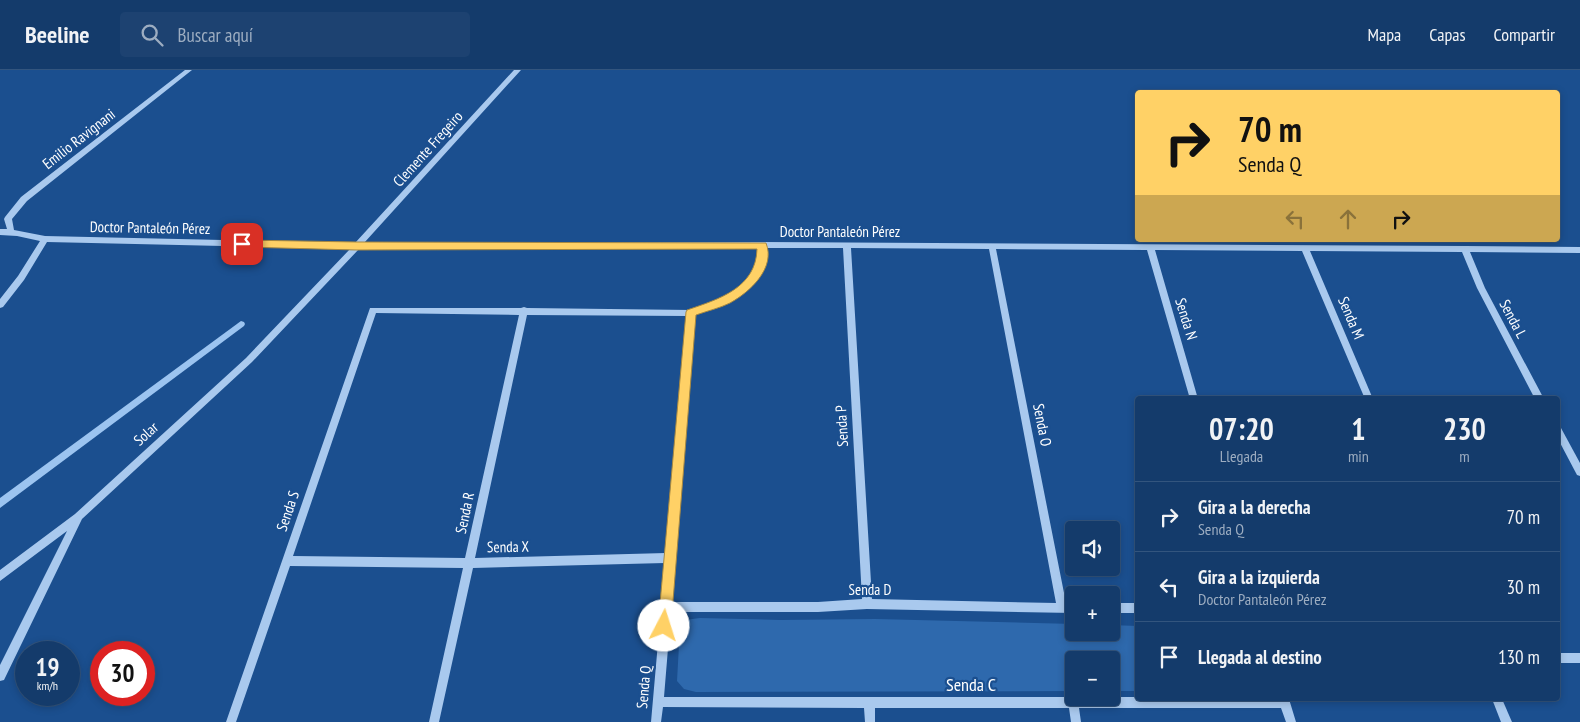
<!DOCTYPE html>
<html lang="es">
<meta charset="utf-8">
<style>
body{margin:0;font-family:"PT Sans Narrow",sans-serif;background:#1d4271;color:#f1f3f6;height:100vh;display:flex;flex-direction:column;font-size:19px;white-space:nowrap}
*{box-sizing:border-box;margin:0}
p{font-size:16px;color:#9dadc1}
.icon{flex:none;width:28px;height:28px;fill:none;stroke:currentColor;stroke-width:2;stroke-linecap:round;stroke-linejoin:round}
.map{position:relative;flex:1;overflow:hidden}
.sheet{position:absolute;left:1135px;top:326px;width:425px;height:305px;display:flex;flex-direction:column;background:#143b6b;border-radius:5px;box-shadow:0 2px 8px #0003,0 0 0 1px #33557e}
.sheet>*{flex:none}
.top-card{position:absolute;left:1135px;top:20px;width:425px;height:152px;border-radius:5px;box-shadow:0 2px 8px #0003,0 0 0 1px #33557e;background:#ffd166;color:#111;overflow:hidden}
.tools{position:absolute;left:1065px;top:451px;display:grid;gap:10px}
.tools a{display:grid;place-items:center;width:55px;height:55px;border-radius:5px;background:#143b6b;box-shadow:0 2px 8px #0003,0 0 0 1px #33557e;font-size:25px}
.speed{position:absolute;left:15px;top:571px;display:flex;gap:10px;font-size:25px;font-weight:700;text-align:center}
.speed>*{display:grid;place-content:center;width:65px;height:65px;border-radius:50%;background:#143b6b;box-shadow:0 2px 8px #0003,0 0 0 1px #33557e;line-height:1}
.speed small{font-size:12px;font-weight:400}
.speed .limit{border:8px solid #d22;background:#fff;color:#111}
.pin{position:absolute;display:grid;place-items:center;width:42px;height:42px;color:#fff;margin:-21px;border-radius:10px;box-shadow:0 2px 8px #0006}
.me{position:absolute;width:55px;margin:-28px;rotate:5deg;stroke-linejoin:round;filter:drop-shadow(0 0 4px #0008)}
.turn{display:flex;align-items:center;gap:18px;height:105px;padding:0 20px;font-size:22px}
.turn .icon{width:65px;height:65px;stroke-width:2.5}
.turn b{display:block;font-size:35px;line-height:42px}
.lanes{display:flex;align-items:center;height:48px;padding:0 20px;background:#0003;justify-content:center;gap:25px;direction:ltr}
.lanes .off{opacity:.35}
.eta{display:flex;justify-content:space-evenly;align-items:center;height:85px;text-align:center}
.eta b{font-size:30px;font-weight:600;line-height:35px}
ul{padding:0;list-style:none}
li{display:flex;align-items:center;gap:15px;height:70px;padding:0 20px;border-top:1px solid #33557e}
li div{flex:1}
li b{display:block;font-size:19px}
li em{font-style:normal}
header{display:flex;align-items:center;gap:30px;box-sizing:border-box;height:70px;padding:0 25px;background:#143b6b;border-bottom:1px solid #33557e}
header strong{font-size:24px}
nav{display:flex;gap:28px;margin-inline-start:auto;font-size:18px}
.search{width:350px;height:45px;background:#1d4271;display:flex;align-items:center;gap:12px;box-sizing:border-box;padding:0 18px;border-radius:5px;color:#9dadc1;font-size:19px}
.map>svg:first-child{display:block}
.green{fill:#2e69ad}
.lines{fill:none;stroke-linecap:round;stroke-linejoin:round}
.stream{fill:#9cc4f0;fill-rule:evenodd}
.minor{fill:#a9c9ee;fill-rule:evenodd}
.route{fill:#ffd166;stroke:#a68842}
.labels{text-anchor:middle;stroke-width:4.5;stroke-linejoin:round;paint-order:stroke}
.street-label{font-size:15px;fill:#fff;stroke:#1b4f8f}
.near-street-label{font-size:18px;fill:#fff;stroke:#1b4f8f}
</style>
<header>
<strong>Beeline</strong>
<div class="search"><svg class="icon" aria-label="search" viewBox="0 0 24 24"><circle cx="10" cy="10" r="6"/><path d="M15 15l6 6"/></svg>Buscar aquí</div>
<nav><a>Mapa</a><a>Capas</a><a>Compartir</a></nav>
</header>
<div class="map">
<svg width="1580" height="652" viewBox="0 0 1580 652">
<rect width="100%" height="100%" fill="#1b4f8f"/>
<!-- green -->
<path class="green" d="M 700,548 L 780,550 L 875,549 L 1074,554 L 1074,562 L 1111,562 L 1111,555 L 1137,556 L 1137,621 L 1111,621 L 1111,590 L 1074,590 L 1074,621 L 696,622 L 684,619 L 677,611 L 680,557 L 685,550 Z"/>
<g class="lines">
<!-- stream -->
<path class="stream" d="M 241,251 L 244,252 L 245,254 L 244,256 L 0,438 L 0,428 Z"/>
<!-- minor -->
<g class="minor">
<path d="M 185,0 L 192,0 L 27,131 L 12,149 L 14,160 L 45,166 L 355,173 L 514,0 L 521,0 L 364,173 L 763,172 L 1465,176 L 1580,177 L 1580,183 L 1470,182 L 1485,218 L 1544,329 L 1535,329 L 1477,218 L 1462,182 L 1310,181 L 1373,329 L 1365,329 L 1302,181 L 1155,180 L 1198,329 L 1190,329 L 1147,180 L 996,179 L 1066,533 L 1074,533 L 1074,543 L 867,539 L 818,542 L 671,542 L 664,627 L 1138,627 L 1138,629 L 1289,629 L 1296,652 L 1286,652 L 1281,638 L 1079,638 L 1081,652 L 1071,652 L 1069,638 L 875,638 L 875,652 L 865,652 L 864,638 L 663,637 L 661,652 L 651,652 L 665,493 L 473,498 L 439,652 L 429,652 L 463,498 L 290,496 L 236,652 L 226,652 L 370,238 L 521,238 L 524,237 L 527,238 L 691,240 C 715,233 749,221 757,194 C 759,189 759,183 759,178 L 359,179 L 252,292 L 82,449 L 4,610 L 0,611 L 0,595 L 67,461 L 0,511 L 0,500 L 75,444 L 246,288 L 350,179 L 47,172 L 24,210 L 3,237 L 0,238 L 0,229 L 18,206 L 40,171 L 17,166 L 0,165 L 0,159 L 7,159 L 4,149 L 5,147 L 21,127 ZM 767,178 L 843,178 L 862,529 L 818,532 L 671,532 L 695,245 C 722,237 757,224 765,194 C 767,189 766,183 767,178 ZM 851,178 L 989,179 L 1056,533 L 872,529 ZM 376,243 L 519,245 L 465,488 L 293,486 ZM 527,245 L 687,246 L 666,483 L 475,488 Z"/>
<path d="M 1558,357 L 1561,358 L 1580,393 L 1580,406 L 1577,405 L 1558,369 Z"/>
<rect x="1111" y="533" width="27" height="10"/>
<rect x="1558" y="583" width="22" height="10"/>
<path d="M 1492,629 L 1502,629 L 1512,652 L 1501,652 Z"/>
</g>
</g>
<!-- route -->
<path class="route" d="M 242,170 L 357,172 L 766,173 C 776,198 750,222 730,233 C 720,238 707,241 696,245 L 671,556 L 669,561 L 664,563 L 660,561 L 658,556 L 686,242 L 687,240 C 719,229 756,218 757,179 L 357,180 L 242,177 L 237,174 Z"/>
<g class="labels">
<!-- street labels -->
<g class="street-label">
<text transform="translate(79 69) rotate(-38)" y="5">Emilio Ravignani</text>
<text transform="translate(428 79) rotate(-48)" y="5">Clemente Fregeiro</text>
<text transform="translate(150 158) rotate(1)" y="5">Doctor Pantaleón Pérez</text>
<text x="840" y="167">Doctor Pantaleón Pérez</text>
<text transform="translate(1351 248) rotate(67)" y="5">Senda M</text>
<text transform="translate(1186 249) rotate(73)" y="5">Senda N</text>
<text transform="translate(1513 249) rotate(62)" y="5">Senda L</text>
<text transform="translate(1042 355) rotate(79)" y="5">Senda O</text>
<text transform="translate(842 356) rotate(-93)" y="5">Senda P</text>
<text transform="translate(146 364) rotate(-42)" y="5">Solar</text>
<text transform="translate(288 441) rotate(-71)" y="5">Senda S</text>
<text transform="translate(465 443) rotate(-78)" y="5">Senda R</text>
<text transform="translate(508 477) rotate(-1)" y="5">Senda X</text>
<text x="870" y="525">Senda D</text>
<text transform="translate(644 617) rotate(-85)" y="5">Senda Q</text>
</g>
<!-- near-street labels -->
<g class="near-street-label">
<text x="971" y="621">Senda C</text>
</g>
</g>
</svg>
<div class="tools">
<a><svg class="icon" aria-label="sound" viewBox="0 0 24 24"><path d="M4 9h4l5-4v14l-5-4H4zM17 9q2 3 0 6"/></svg></a>
<a>+</a>
<a>−</a>
</div>
<div class="speed"><div>19<small>km/h</small></div><div class="limit">30</div></div>
<div class="pin" style="left:242px;top:174px;background:#d93025"><svg class="icon" aria-label="arrive" viewBox="0 0 24 24"><path d="M6 21V4h12l-3 4 3 4H6"/></svg></div>
<svg class="me" style="left:664px;top:556px" viewBox="-20 -20 40 40"><circle r="19" fill="#fff"/><path d="M0-13L10 11 0 6-10 11z" fill="#ffd166"/></svg>
<div class="top-card">
<div class="turn"><svg class="icon" aria-label="right" viewBox="0 0 24 24"><path d="M7 20v-9h11M14 6l5 5-5 5"/></svg><div><b>70 m</b>Senda Q</div></div>
<div class="lanes"><svg class="icon off" aria-label="left" viewBox="0 0 24 24"><path d="M17 20v-9H6M10 6l-5 5 5 5"/></svg><svg class="icon off" aria-label="ahead" viewBox="0 0 24 24"><path d="M12 20V5M6 11l6-6 6 6"/></svg><svg class="icon" aria-label="right" viewBox="0 0 24 24"><path d="M7 20v-9h11M14 6l5 5-5 5"/></svg></div>
</div>
<section class="sheet">
<div class="eta">
<div><b>07:20</b><p>Llegada</p></div>
<div><b>1</b><p>min</p></div>
<div><b>230</b><p>m</p></div>
</div>
<ul>
<li><svg class="icon" aria-label="right" viewBox="0 0 24 24"><path d="M7 20v-9h11M14 6l5 5-5 5"/></svg><div><b>Gira a la derecha</b><p>Senda Q</p></div><em>70 m</em></li>
<li><svg class="icon" aria-label="left" viewBox="0 0 24 24"><path d="M17 20v-9H6M10 6l-5 5 5 5"/></svg><div><b>Gira a la izquierda</b><p>Doctor Pantaleón Pérez</p></div><em>30 m</em></li>
<li><svg class="icon" aria-label="arrive" viewBox="0 0 24 24"><path d="M6 21V4h12l-3 4 3 4H6"/></svg><div><b>Llegada al destino</b></div><em>130 m</em></li>
</ul>
</section>
</div>
